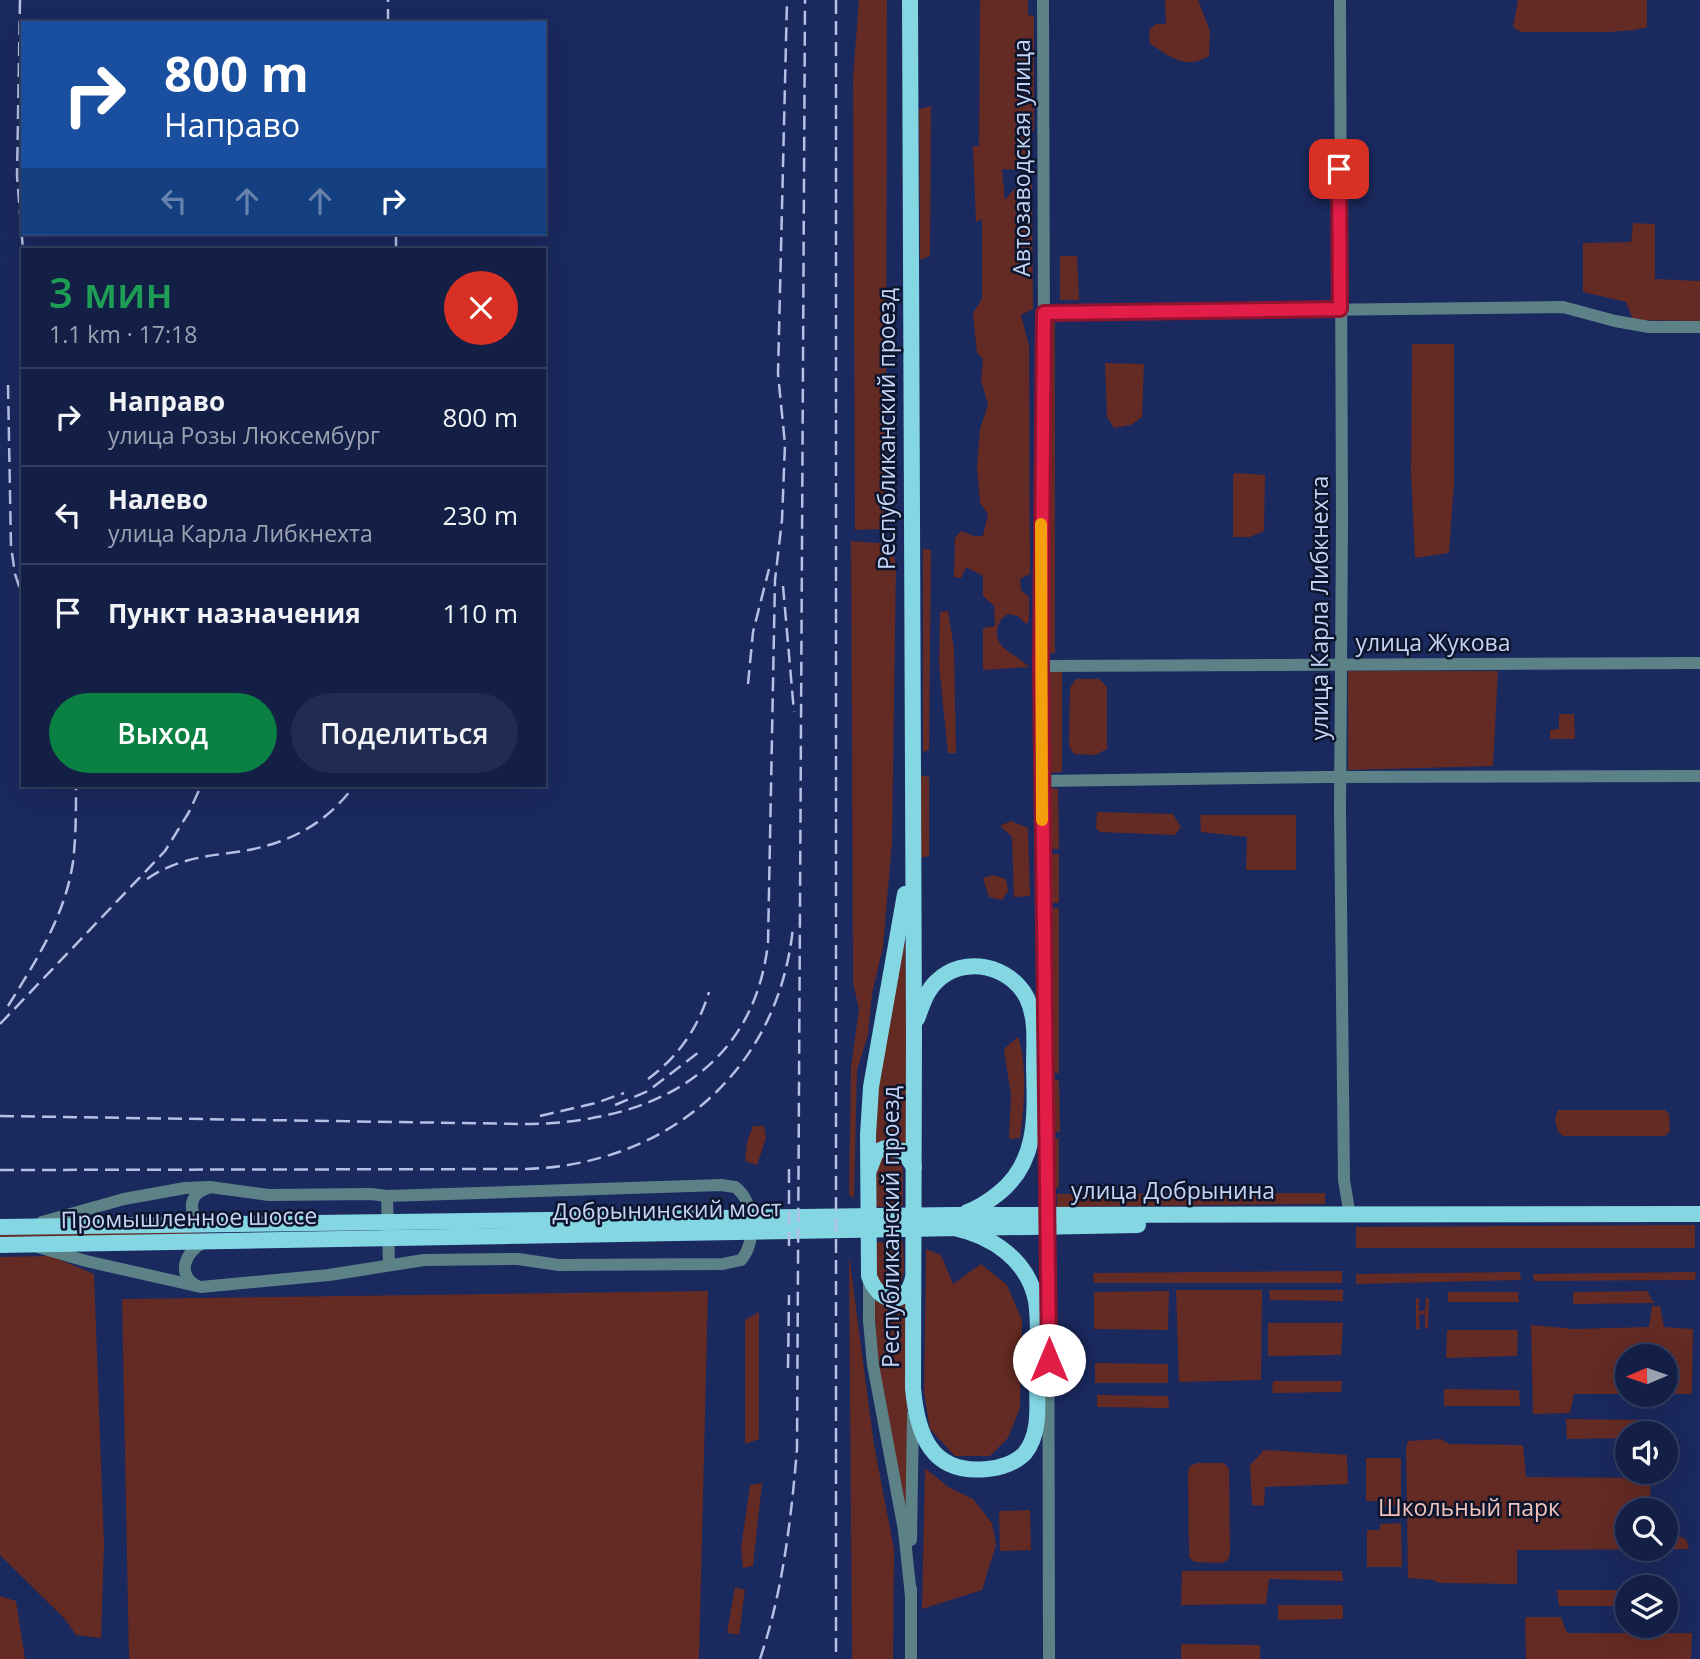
<!DOCTYPE html>
<html lang="ru">
<meta charset="utf-8">
<style>
body{margin:0;font-family:"Open Sans",sans-serif;background:#212c51;color:#f1f3f6;height:100vh;display:flex;flex-direction:column;font-size:26px;white-space:nowrap}
*{box-sizing:border-box;margin:0}
p{font-size:23px;color:#9da2b3}
.icon{flex:none;width:38px;height:38px;fill:none;stroke:currentColor;stroke-width:2;stroke-linecap:round;stroke-linejoin:round}
.map{position:relative;flex:1;overflow:hidden}
.panel{position:absolute;left:21px;top:248px;width:525px;height:539px;display:flex;flex-direction:column;background:#141f46;border-radius:0px;box-shadow:0 7px 28px #0002,0 0 0 2px #333d5f}
.panel>*{flex:none}
.guide{position:absolute;left:21px;top:21px;width:525px;height:214px;border-radius:0px;box-shadow:0 7px 28px #0002,0 0 0 2px #333d5f;background:#1a4fa0;color:#fff;overflow:hidden}
.needle{width:46px;rotate:268deg}
.buttons{position:absolute;left:1615px;top:1344px;display:grid;gap:14px}
.buttons a{display:grid;place-items:center;width:63px;height:63px;border-radius:50%;background:#141f46;box-shadow:0 7px 28px #0002,0 0 0 2px #333d5f;font-size:35px}
.pin{position:absolute;display:grid;place-items:center;width:60px;height:60px;color:#fff;margin:-30px;border-radius:14px;box-shadow:0 4px 10px #0006}
.me{position:absolute;width:77px;margin:-38px;rotate:0deg;stroke-linejoin:round;filter:drop-shadow(0 0 5px #0008)}
.turn{display:flex;align-items:center;gap:24px;height:147px;padding:0 28px;font-size:32px}
.turn .icon{width:91px;height:91px;stroke-width:2.5}
.turn b{display:block;font-size:49px;line-height:60px}
.lanes{display:flex;align-items:center;height:66px;padding:0 28px;background:#0003;justify-content:center;gap:35px;direction:ltr}
.lanes .off{opacity:.35}
.round{display:grid;place-items:center;flex:none;width:74px;height:74px;border-radius:37px;background:#212c51}
.head{display:flex;align-items:center;justify-content:space-between;height:119px;padding:0 28px}
h1{font-size:42px;font-weight:600;line-height:52px;color:#1e9e55}
.action{display:flex;gap:14px;margin-top:auto;padding:14px 28px}
.action a{flex:1;height:80px;border-radius:42px;background:#0b8043;color:#fff;font-size:28px;font-weight:600;line-height:80px;text-align:center}
.action a+a{background:#212c51;color:#f1f3f6}
ul{padding:0;list-style:none}
li{display:flex;align-items:center;gap:21px;height:98px;padding:0 28px;border-top:2px solid #333d5f}
li div{flex:1}
li b{display:block;font-size:26px}
li em{font-style:normal}
.map>svg:first-child{display:block}
.green{fill:#642a24}
.lines{fill:none;stroke-linecap:round;stroke-linejoin:round}
.minor{stroke:#5c8288;stroke-width:12}
.major{stroke:#84d6e3;stroke-width:16}
.rail{stroke:#b3c1e4;stroke-width:2.5;stroke-dasharray:14 7;stroke-linecap:butt}
.route-casing{stroke:#92132f;stroke-width:18}
.route{stroke:#e11d48;stroke-width:12}
.slow{stroke:#f59e0b;stroke-width:12}
.labels{text-anchor:middle;stroke-width:5;stroke-linejoin:round;paint-order:stroke}
.street-label{font-size:23px;fill:#c5d3f4;stroke:#0d152c}
.park-label{font-size:23px;fill:#f2c2bb;stroke:#0d152c}
</style>
<div class="map">
<svg width="1700" height="1659" viewBox="0 0 1700 1659">
<rect width="100%" height="100%" fill="#1a295e"/>
<!-- green -->
<g class="green">
<path d="M 859,0 L 887,0 L 886,519 L 882,529 L 855,530 L 853,78 Z"/>
<path d="M 980,0 L 1028,0 L 1028,15 L 1034,16 L 1034,131 L 1030,131 L 1031,171 L 1002,169 L 1005,200 L 1015,188 L 1032,184 L 1033,309 L 1021,315 L 1029,346 L 1030,574 L 1020,579 L 1021,590 L 1029,597 L 1029,621 L 1026,624 L 1018,616 L 1008,614 C 1002,618 1000,620 998,626 C 991,649 1018,654 1029,667 L 983,670 L 983,628 L 995,626 L 994,606 L 983,596 L 983,576 L 966,567 L 961,578 L 954,577 L 955,538 L 961,531 L 974,536 L 983,536 L 988,514 L 980,503 L 977,467 L 980,429 L 988,405 L 981,380 L 983,359 L 977,353 L 973,313 L 982,299 L 982,219 L 976,222 L 973,146 L 979,146 Z"/>
<path d="M 1165,0 L 1198,0 L 1210,31 L 1209,56 C 1185,70 1171,57 1150,44 L 1149,30 L 1156,24 L 1166,24 Z"/>
<path d="M 1518,0 L 1647,0 L 1647,27 L 1634,30 L 1609,32 L 1521,32 L 1513,27 Z"/>
<path d="M 931,106 L 930,256 L 920,260 L 919,109 Z"/>
<path d="M 1633,223 L 1655,224 L 1655,279 L 1700,281 L 1700,321 L 1633,320 L 1626,302 L 1583,292 L 1583,243 L 1631,242 Z"/>
<path d="M 1077,256 L 1079,300 L 1060,300 L 1060,256 Z"/>
<path d="M 1047,320 L 1055,321 L 1055,653 L 1046,653 Z"/>
<path d="M 1412,344 L 1454,344 L 1454,483 L 1449,553 L 1415,558 L 1411,472 Z"/>
<path d="M 1105,363 L 1144,364 L 1142,417 L 1131,425 L 1114,428 L 1107,417 Z"/>
<path d="M 1236,473 L 1265,475 L 1264,531 L 1250,537 L 1233,537 L 1233,475 Z"/>
<path d="M 851,541 L 891,544 L 896,565 L 892,842 L 883,947 L 872,994 L 868,1035 L 857,1070 L 854,1198 L 849,1195 L 851,1067 L 859,1009 L 853,983 Z"/>
<path d="M 923,548 L 931,550 L 929,750 L 923,752 Z"/>
<path d="M 948,611 L 954,649 L 956,753 L 948,753 L 939,665 L 940,612 Z"/>
<path d="M 1062,671 L 1062,772 L 1047,773 L 1046,672 Z"/>
<path d="M 1348,671 L 1498,671 L 1493,766 L 1348,770 Z"/>
<path d="M 1076,679 L 1099,679 L 1107,687 L 1107,749 L 1095,755 L 1074,754 L 1069,746 L 1070,688 Z"/>
<path d="M 1559,714 L 1574,714 L 1575,739 L 1550,739 L 1550,730 L 1559,729 Z"/>
<path d="M 920,775 L 929,777 L 929,856 L 921,858 Z"/>
<path d="M 1052,788 L 1058,789 L 1059,849 L 1045,849 L 1045,790 Z"/>
<path d="M 1097,812 L 1173,814 L 1181,827 L 1175,835 L 1100,832 L 1096,828 Z"/>
<path d="M 1200,815 L 1296,815 L 1296,870 L 1246,870 L 1247,837 L 1201,832 Z"/>
<path d="M 1011,821 L 1028,828 L 1030,896 L 1014,897 L 1012,837 L 1000,826 Z"/>
<rect x="1046" y="854" width="13" height="49"/>
<path d="M 993,875 L 1006,879 L 1008,891 L 1002,900 L 989,897 L 983,878 Z"/>
<path d="M 1059,908 L 1059,1073 L 1049,1073 L 1046,909 Z"/>
<path d="M 905,934 L 908,1148 C 894,1140 887,1141 872,1148 L 877,1065 Z"/>
<path d="M 1018,1037 C 1028,1065 1024,1109 1020,1138 L 1009,1139 L 1011,1095 L 1004,1049 Z"/>
<path d="M 1049,1080 L 1059,1080 L 1060,1132 L 1050,1132 Z"/>
<path d="M 1558,1110 L 1665,1110 L 1669,1114 L 1670,1131 L 1665,1136 L 1563,1136 L 1558,1132 L 1555,1120 Z"/>
<path d="M 753,1126 L 764,1126 L 766,1138 L 757,1165 L 745,1161 L 747,1142 Z"/>
<path d="M 1051,1139 L 1059,1139 L 1059,1188 L 1052,1187 Z"/>
<path d="M 887,1155 L 900,1161 L 903,1169 L 903,1206 L 874,1207 L 874,1171 L 881,1158 Z"/>
<path d="M 1325,1193 L 1325,1204 L 1057,1207 L 1057,1194 Z"/>
<path d="M 1695,1225 L 1695,1248 L 1356,1248 L 1356,1227 Z"/>
<path d="M 162,1231 L 212,1233 L 0,1239 L 0,1232 Z"/>
<path d="M 903,1241 C 903,1259 909,1284 891,1293 L 878,1287 L 875,1242 Z"/>
<path d="M 926,1249 L 941,1255 L 953,1284 L 981,1264 L 1007,1285 L 1022,1320 L 1020,1408 L 1008,1438 L 990,1456 L 955,1456 L 930,1429 L 924,1392 Z"/>
<path d="M 849,1255 L 874,1445 L 894,1549 L 893,1659 L 852,1659 Z"/>
<path d="M 51,1256 L 94,1274 L 104,1545 L 101,1638 L 76,1635 L 64,1618 L 0,1555 L 0,1257 Z"/>
<path d="M 1342,1271 L 1342,1283 L 1094,1283 L 1093,1273 Z"/>
<path d="M 1520,1272 L 1521,1280 L 1356,1284 L 1356,1274 Z"/>
<path d="M 1696,1272 L 1695,1280 L 1534,1281 L 1533,1274 Z"/>
<path d="M 1176,1290 L 1262,1290 L 1261,1380 L 1179,1382 Z"/>
<path d="M 1269,1290 L 1343,1290 L 1343,1301 L 1270,1300 Z"/>
<path d="M 708,1291 L 699,1659 L 129,1659 L 122,1299 Z"/>
<path d="M 1169,1291 L 1168,1330 L 1094,1329 L 1094,1292 Z"/>
<path d="M 1647,1291 L 1654,1303 L 1573,1304 L 1573,1292 Z"/>
<path d="M 1448,1292 L 1518,1292 L 1519,1302 L 1448,1302 Z"/>
<path d="M 909,1298 L 906,1511 L 877,1359 L 874,1299 C 887,1309 897,1309 909,1298 Z"/>
<path d="M 1416,1298 L 1419,1298 L 1419,1311 L 1425,1311 L 1426,1298 L 1429,1298 L 1428,1329 L 1425,1328 L 1425,1314 L 1419,1315 L 1420,1329 L 1416,1329 Z"/>
<path d="M 1652,1306 L 1660,1306 L 1664,1327 L 1693,1329 L 1692,1394 L 1666,1394 L 1666,1356 L 1628,1356 L 1627,1394 L 1574,1394 L 1570,1413 L 1533,1414 L 1531,1325 L 1573,1329 L 1649,1327 Z"/>
<path d="M 759,1312 L 759,1439 L 745,1444 L 745,1320 Z"/>
<path d="M 1268,1323 L 1343,1323 L 1341,1355 L 1268,1356 Z"/>
<path d="M 1447,1330 L 1518,1330 L 1517,1356 L 1446,1358 Z"/>
<path d="M 1095,1363 L 1168,1364 L 1168,1383 L 1095,1383 Z"/>
<path d="M 1273,1381 L 1342,1381 L 1341,1392 L 1272,1393 Z"/>
<path d="M 1444,1389 L 1519,1390 L 1520,1406 L 1444,1406 Z"/>
<path d="M 1097,1395 L 1168,1396 L 1169,1408 L 1097,1407 Z"/>
<path d="M 1566,1419 L 1653,1420 L 1653,1433 L 1628,1433 L 1627,1438 L 1567,1439 Z"/>
<path d="M 1441,1439 L 1449,1444 L 1523,1445 L 1526,1477 L 1650,1478 L 1651,1510 L 1628,1510 L 1628,1549 L 1666,1549 L 1666,1537 L 1682,1537 L 1687,1541 L 1689,1549 L 1517,1550 L 1517,1584 L 1439,1583 L 1433,1580 L 1408,1578 L 1406,1448 L 1408,1441 Z"/>
<path d="M 1264,1450 L 1347,1455 L 1348,1484 L 1265,1487 L 1264,1506 L 1252,1505 L 1250,1465 Z"/>
<path d="M 1366,1458 L 1401,1458 L 1401,1506 L 1379,1506 L 1379,1501 L 1366,1501 Z"/>
<path d="M 1197,1463 L 1224,1463 L 1229,1469 L 1230,1553 L 1228,1560 L 1221,1563 L 1194,1562 L 1189,1557 L 1188,1472 L 1190,1466 Z"/>
<path d="M 925,1468 L 948,1487 L 973,1499 L 992,1523 L 996,1545 L 982,1590 L 922,1609 Z"/>
<path d="M 762,1483 L 753,1566 L 743,1568 L 741,1549 L 750,1485 Z"/>
<path d="M 1030,1510 L 1031,1550 L 1000,1551 L 999,1511 Z"/>
<path d="M 1401,1523 L 1402,1567 L 1367,1567 L 1367,1530 L 1380,1530 L 1380,1524 Z"/>
<path d="M 1182,1571 L 1342,1571 L 1343,1581 L 1269,1579 L 1266,1604 L 1181,1605 Z"/>
<path d="M 735,1587 L 745,1590 L 739,1635 L 727,1633 Z"/>
<path d="M 1557,1590 L 1627,1590 L 1627,1606 L 1559,1606 Z"/>
<path d="M 0,1596 L 16,1601 L 25,1659 L 0,1659 Z"/>
<path d="M 1278,1605 L 1343,1605 L 1343,1619 L 1278,1620 Z"/>
<path d="M 1525,1617 L 1561,1617 L 1567,1633 L 1692,1633 L 1691,1659 L 1526,1659 Z"/>
<path d="M 1181,1644 L 1260,1645 L 1260,1659 L 1181,1659 Z"/>
</g>
<g class="lines">
<!-- minor -->
<g class="minor">
<path d="M 1043,0 L 1044,354 L 1041,503 L 1041,666 L 1048,1136 L 1049,1659"/>
<path d="M 1340,0 L 1342,521 L 1340,810 L 1344,1180 L 1350,1216"/>
<path d="M 1044,313 L 1563,307 L 1615,321 L 1649,327 L 1700,327"/>
<path d="M 1041,666 L 1700,663"/>
<path d="M 1041,781 L 1326,777 L 1700,776"/>
<path d="M 387,1196 L 389,1264"/>
<path d="M 205,1226 C 188,1215 186,1195 208,1188"/>
<path d="M 38,1247 L 86,1261 L 201,1287 L 329,1275 L 424,1260 L 518,1259 L 559,1265 L 723,1264 L 741,1260 C 757,1242 755,1201 735,1187 L 721,1185 L 387,1196 L 371,1194 L 269,1195 L 210,1187 L 185,1188 L 124,1199 L 42,1222"/>
<path d="M 869,1278 L 869,1321 L 873,1365 L 904,1530 L 911,1596"/>
<path d="M 197,1286 C 175,1274 186,1250 205,1242"/>
<path d="M 911,1540 L 913,1414"/>
<path d="M 911,1589 L 911,1659"/>
</g>
<!-- major -->
<g class="major">
<path d="M 910,0 L 914,1035 L 913,1388 C 917,1434 931,1475 987,1469 C 1000,1468 1016,1463 1025,1453 C 1041,1433 1037,1404 1037,1381 C 1037,1356 1040,1325 1036,1301 C 1028,1260 992,1236 954,1228"/>
<path d="M 905,894 L 871,1087 L 868,1135 L 869,1276 C 878,1302 905,1310 913,1278"/>
<path d="M 917,1019 C 922,1006 926,991 937,981 C 964,955 1010,965 1027,998 C 1037,1019 1034,1044 1034,1066 C 1035,1113 1039,1161 999,1193 C 989,1201 979,1208 967,1212"/>
<path d="M 870,1168 L 876,1152 L 885,1148 L 903,1151 L 914,1167"/>
<path d="M 0,1227 L 953,1215 L 1700,1214"/>
<path d="M 0,1245 L 1138,1225"/>
</g>
<!-- rail -->
<g class="rail">
<path d="M 20,0 L 17,176 L 23,250"/>
<path d="M 836,0 L 836,1659"/>
<path d="M 388,23 L 388,0"/>
<path d="M 396,250 L 396,233"/>
<path d="M 8,385 L 11,546 L 15,574 L 23,598"/>
<path d="M 783,586 L 794,712"/>
<path d="M 748,684 L 753,632 L 769,569"/>
<path d="M 147,879 C 173,861 199,857 229,853 C 281,847 323,828 354,786"/>
<path d="M 8,1006 C 36,961 65,916 73,862 C 76,837 76,811 76,786"/>
<path d="M 0,1024 L 165,851 L 189,812 L 201,786"/>
<path d="M 648,1079 C 679,1056 698,1028 709,992"/>
<path d="M 615,1105 L 648,1091 L 699,1052"/>
<path d="M 0,1116 L 526,1124 C 646,1123 753,1075 768,943 L 775,580 L 782,520 L 785,444 L 778,374 L 787,0"/>
<path d="M 540,1116 L 596,1103 L 624,1093"/>
<path d="M 0,1170 L 527,1169 C 669,1164 779,1070 793,927"/>
<path d="M 789,1246 L 789,1169"/>
<path d="M 788,1368 L 789,1295"/>
<path d="M 760,1659 C 783,1591 791,1520 797,1449 L 805,0"/>
</g>
</g>
<g class="lines">
<defs>
<path id="route" d="M 1049,1360 L 1041,666 L 1044,313 L 1340,309 L 1339,169"/>
</defs>
<!-- route casing -->
<use href="#route" class="route-casing"/>
<!-- route -->
<use href="#route" class="route"/>
<!-- slow -->
<path class="slow" d="M 1041,524 L 1042,820"/>
</g>
<g class="labels">
<!-- street labels -->
<g class="street-label">
<text transform="translate(1022 158) rotate(-90)" y="8">Автозаводская улица</text>
<text transform="translate(887 429) rotate(-90)" y="8">Республиканский проезд</text>
<text transform="translate(1320 608) rotate(-90)" y="8">улица Карла Либкнехта</text>
<text x="1433" y="651">улица Жукова</text>
<text x="1173" y="1199">улица Добрынина</text>
<text transform="translate(667 1210) rotate(-1)" y="8">Добрынинский мост</text>
<text transform="translate(189 1218) rotate(-1)" y="8">Промышленное шоссе</text>
<text transform="translate(891 1227) rotate(-90)" y="8">Республиканский проезд</text>
</g>
<!-- park labels -->
<g class="park-label">
<text x="1469" y="1516">Школьный парк</text>
</g>
</g>
</svg>
<div class="buttons">
<a><svg class="needle" viewBox="-14 -14 28 28"><path d="M0-13l5 13h-10z" fill="#e53935"/><path d="M0 13l5-13h-10z" fill="#9da2b3"/></svg></a>
<a><svg class="icon" aria-label="sound" viewBox="0 0 24 24"><path d="M4 9h4l5-4v14l-5-4H4zM17 9q2 3 0 6"/></svg></a>
<a><svg class="icon" aria-label="search" viewBox="0 0 24 24"><circle cx="10" cy="10" r="6"/><path d="M15 15l6 6"/></svg></a>
<a><svg class="icon" aria-label="layers" viewBox="0 0 24 24"><path d="M12 4l9 5-9 5-9-5zM3 14l9 5 9-5"/></svg></a>
</div>
<div class="pin" style="left:1339px;top:169px;background:#d93025"><svg class="icon" aria-label="arrive" viewBox="0 0 24 24"><path d="M6 21V4h12l-3 4 3 4H6"/></svg></div>
<svg class="me" style="left:1049px;top:1360px" viewBox="-20 -20 40 40"><circle r="19" fill="#fff"/><path d="M0-13L10 11 0 6-10 11z" fill="#e11d48"/></svg>
<div class="guide">
<div class="turn"><svg class="icon" aria-label="right" viewBox="0 0 24 24"><path d="M7 20v-9h11M14 6l5 5-5 5"/></svg><div><b>800 m</b>Направо</div></div>
<div class="lanes"><svg class="icon off" aria-label="left" viewBox="0 0 24 24"><path d="M17 20v-9H6M10 6l-5 5 5 5"/></svg><svg class="icon off" aria-label="ahead" viewBox="0 0 24 24"><path d="M12 20V5M6 11l6-6 6 6"/></svg><svg class="icon off" aria-label="ahead" viewBox="0 0 24 24"><path d="M12 20V5M6 11l6-6 6 6"/></svg><svg class="icon" aria-label="right" viewBox="0 0 24 24"><path d="M7 20v-9h11M14 6l5 5-5 5"/></svg></div>
</div>
<section class="panel">
<div class="head"><div><h1>3 мин</h1><p>1.1 km · 17:18</p></div><a class="round" style="background:#d93025;color:#fff"><svg class="icon" aria-label="close" viewBox="0 0 24 24"><path d="M6 6l12 12M18 6L6 18"/></svg></a></div>
<ul>
<li><svg class="icon" aria-label="right" viewBox="0 0 24 24"><path d="M7 20v-9h11M14 6l5 5-5 5"/></svg><div><b>Направо</b><p>улица Розы Люксембург</p></div><em>800 m</em></li>
<li><svg class="icon" aria-label="left" viewBox="0 0 24 24"><path d="M17 20v-9H6M10 6l-5 5 5 5"/></svg><div><b>Налево</b><p>улица Карла Либкнехта</p></div><em>230 m</em></li>
<li><svg class="icon" aria-label="arrive" viewBox="0 0 24 24"><path d="M6 21V4h12l-3 4 3 4H6"/></svg><div><b>Пункт назначения</b></div><em>110 m</em></li>
</ul>
<div class="action"><a>Выход</a><a>Поделиться</a></div>
</section>
</div>
